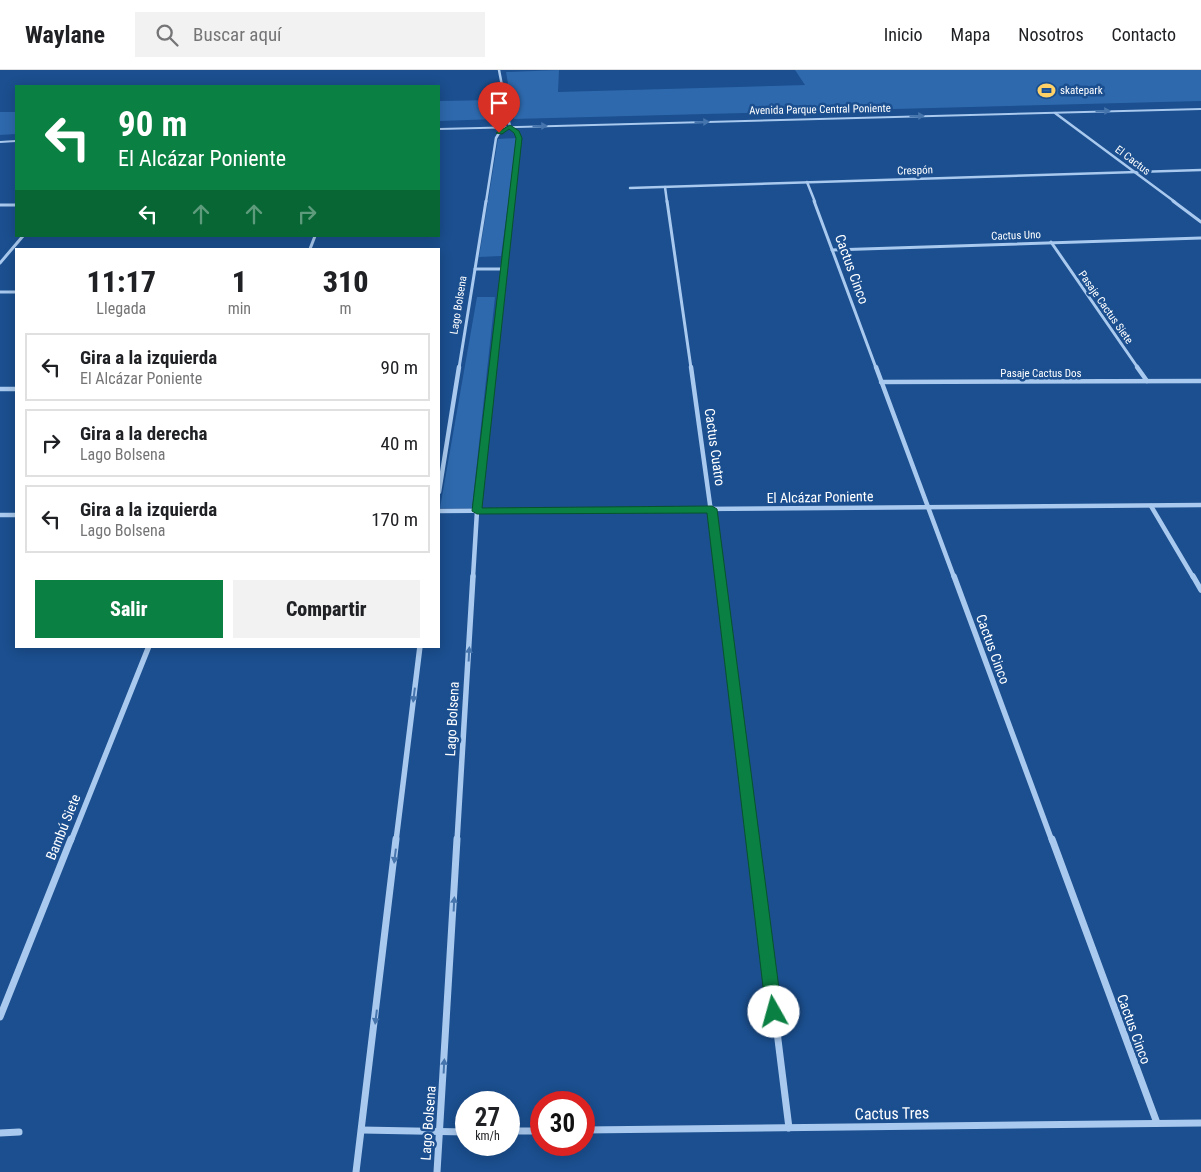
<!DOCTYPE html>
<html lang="es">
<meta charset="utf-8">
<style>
body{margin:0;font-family:"Roboto Condensed",sans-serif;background:#f2f2f2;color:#202124;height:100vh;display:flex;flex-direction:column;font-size:19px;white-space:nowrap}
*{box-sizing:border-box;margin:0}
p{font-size:16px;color:#757577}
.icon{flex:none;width:28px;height:28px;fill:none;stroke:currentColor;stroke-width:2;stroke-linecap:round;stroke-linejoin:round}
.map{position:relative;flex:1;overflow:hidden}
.drawer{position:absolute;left:15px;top:178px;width:425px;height:400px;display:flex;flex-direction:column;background:#fff;border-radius:0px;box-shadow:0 2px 12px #0003}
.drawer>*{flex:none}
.hud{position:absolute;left:15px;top:15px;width:425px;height:152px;border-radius:0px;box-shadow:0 2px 12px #0003;background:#0b8043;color:#fff;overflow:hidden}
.speed{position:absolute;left:455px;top:1021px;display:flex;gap:10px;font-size:25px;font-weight:700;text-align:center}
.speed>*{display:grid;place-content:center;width:65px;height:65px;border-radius:50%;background:#fff;box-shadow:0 2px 12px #0003;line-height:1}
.speed small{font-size:12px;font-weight:400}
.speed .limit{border:8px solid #d22;background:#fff;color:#111}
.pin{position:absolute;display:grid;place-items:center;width:42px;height:42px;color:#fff;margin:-51px -21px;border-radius:50% 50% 50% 0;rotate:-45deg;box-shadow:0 0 5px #0007}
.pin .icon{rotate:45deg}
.me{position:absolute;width:55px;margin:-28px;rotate:353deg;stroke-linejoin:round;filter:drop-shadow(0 0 4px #0008)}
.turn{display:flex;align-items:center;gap:18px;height:105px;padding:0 20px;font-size:22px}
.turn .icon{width:65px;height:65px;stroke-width:2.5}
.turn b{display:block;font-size:35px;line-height:42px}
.lanes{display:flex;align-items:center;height:48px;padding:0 20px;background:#0003;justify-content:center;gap:25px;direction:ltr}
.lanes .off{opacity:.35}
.eta{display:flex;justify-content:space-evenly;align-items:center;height:85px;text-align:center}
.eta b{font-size:30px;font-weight:800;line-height:35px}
.action{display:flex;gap:10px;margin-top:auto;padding:10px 20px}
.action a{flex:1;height:58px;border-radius:0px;background:#0b8043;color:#fff;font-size:20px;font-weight:800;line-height:58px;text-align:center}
.action a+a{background:#f2f2f2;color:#202124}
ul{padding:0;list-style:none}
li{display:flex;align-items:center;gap:15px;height:68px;margin:0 10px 8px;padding:0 10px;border:2px solid #e0e0e0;border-radius:0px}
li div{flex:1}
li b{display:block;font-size:19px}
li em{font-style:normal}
header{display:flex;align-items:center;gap:30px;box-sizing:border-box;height:70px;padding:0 25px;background:#fff;border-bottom:1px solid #e0e0e0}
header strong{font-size:24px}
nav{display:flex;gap:28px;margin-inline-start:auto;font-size:18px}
.search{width:350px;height:45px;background:#f2f2f2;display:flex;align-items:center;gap:12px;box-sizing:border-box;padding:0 18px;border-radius:0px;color:#757577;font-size:19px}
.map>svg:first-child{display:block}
.green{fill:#2e69ad}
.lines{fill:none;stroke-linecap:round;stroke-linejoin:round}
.minor-far4{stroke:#a9c9ee;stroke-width:2.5}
.minor-far3{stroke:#a9c9ee;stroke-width:3}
.minor-far2{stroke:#a9c9ee;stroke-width:4.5}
.minor-far1{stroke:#a9c9ee;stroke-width:5.5}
.minor{stroke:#a9c9ee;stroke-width:7}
.tertiary{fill:#a9c9ee;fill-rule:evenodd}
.oneway{fill:#4674ac}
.route{fill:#0b8043;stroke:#07532c}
.labels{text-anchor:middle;stroke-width:5;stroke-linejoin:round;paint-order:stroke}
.far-poi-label{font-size:11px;fill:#fff;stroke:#1b4f8f;text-anchor:start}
.far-street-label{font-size:11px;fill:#fff;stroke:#1b4f8f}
.street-label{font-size:14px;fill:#fff;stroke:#1b4f8f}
.near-street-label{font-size:16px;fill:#fff;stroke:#1b4f8f}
</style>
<header>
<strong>Waylane</strong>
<div class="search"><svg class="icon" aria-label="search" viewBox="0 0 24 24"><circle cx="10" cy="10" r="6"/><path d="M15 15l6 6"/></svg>Buscar aquí</div>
<nav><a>Inicio</a><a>Mapa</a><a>Nosotros</a><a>Contacto</a></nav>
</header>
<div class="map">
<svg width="1201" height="1102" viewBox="0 0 1201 1102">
<rect width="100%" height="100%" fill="#1b4f8f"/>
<!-- green -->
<g class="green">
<path d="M 559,0 L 558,22 L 805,15 L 795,0 L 1201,0 L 1201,31 L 514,49 L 506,2 Z"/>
<path d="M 498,30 L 497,49 L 439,51 L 439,31 Z"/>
<path d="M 0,42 L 16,42 L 16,64 L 0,65 Z"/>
<path d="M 517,68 L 501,186 L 479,187 L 498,69 Z"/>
<path d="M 477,227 L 495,227 L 472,438 L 440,438 Z"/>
</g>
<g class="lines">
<!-- minor-far4 -->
<g class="minor-far4">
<path d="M 499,0 L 510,57 L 517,62 L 519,67 L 512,132"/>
<path d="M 1055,43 L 1175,132"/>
<path d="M 807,112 L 815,132"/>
<path d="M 665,117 L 667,132"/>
<path d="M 630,118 L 1201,100"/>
<path d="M 486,132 L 496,68 L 499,63 L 510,57"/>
</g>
<!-- minor-far3 -->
<g class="minor-far3">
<path d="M 667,131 L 691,298"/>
<path d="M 814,131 L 876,298"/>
<path d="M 1173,131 L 1201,152"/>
<path d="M 0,135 L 16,135"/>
<path d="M 1051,172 L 1138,298"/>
<path d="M 310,179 L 315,166"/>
<path d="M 832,180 L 1201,168"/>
<path d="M 0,193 L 23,166"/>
<path d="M 475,199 L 504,199"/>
<path d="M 0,222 L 16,222"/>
<path d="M 459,298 L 486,131"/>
<path d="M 493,298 L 512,131"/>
</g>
<!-- minor-far2 -->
<g class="minor-far2">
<path d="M 691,297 L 720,507"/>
<path d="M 876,297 L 954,507"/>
<path d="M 1137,297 L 1147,311"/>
<path d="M 881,312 L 1201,311"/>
<path d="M 0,319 L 16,319"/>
<path d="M 439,422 L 459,297"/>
<path d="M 1151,436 L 1193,507"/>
<path d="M 439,441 L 1201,435"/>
<path d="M 0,445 L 16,445"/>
<path d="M 473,507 L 477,441 L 493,297"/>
</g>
<!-- minor-far1 -->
<g class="minor-far1">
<path d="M 720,506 L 753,771"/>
<path d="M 954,506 L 1052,771"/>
<path d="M 1193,506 L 1201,520"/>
<path d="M 71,771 L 149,576"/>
<path d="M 396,771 L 420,576"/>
<path d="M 457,771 L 473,506"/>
</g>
<!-- minor -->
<g class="minor">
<path d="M 753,769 L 789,1058"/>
<path d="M 1052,769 L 1157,1053"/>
<path d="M 0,947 L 71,769"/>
<path d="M 362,1060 L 466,1062"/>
<path d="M 584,1060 L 1201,1053"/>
<path d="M 509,1061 L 541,1061"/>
<path d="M 0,1063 L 19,1062"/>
<path d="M 356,1102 L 396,769"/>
<path d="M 437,1102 L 457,769"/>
</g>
<!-- tertiary -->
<g class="tertiary">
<path d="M 1201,38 L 1201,40 L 439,60 L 439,58 Z"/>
<path d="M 16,70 L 16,72 L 0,73 L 0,71 Z"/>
</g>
</g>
<!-- one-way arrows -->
<defs><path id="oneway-solid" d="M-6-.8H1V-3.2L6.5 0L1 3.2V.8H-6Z" transform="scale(1.25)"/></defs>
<g class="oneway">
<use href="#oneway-solid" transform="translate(1103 41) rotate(-2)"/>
<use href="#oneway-solid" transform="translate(917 46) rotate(-1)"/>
<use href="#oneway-solid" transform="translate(702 52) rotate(-1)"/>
<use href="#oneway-solid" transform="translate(540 56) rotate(-1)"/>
<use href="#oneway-solid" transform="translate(469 584) rotate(-87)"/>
<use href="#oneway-solid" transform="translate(414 625) rotate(97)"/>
<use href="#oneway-solid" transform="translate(395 786) rotate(97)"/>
<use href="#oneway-solid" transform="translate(454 834) rotate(-87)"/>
<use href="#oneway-solid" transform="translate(376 947) rotate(97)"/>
<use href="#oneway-solid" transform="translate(444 996) rotate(-87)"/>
</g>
<!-- route -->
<path class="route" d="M 510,55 L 519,61 L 522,68 L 482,438 L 712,436 L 717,439 L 782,942 L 780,947 L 774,950 L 769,947 L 766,942 L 707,443 L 477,444 L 472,441 L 516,68 L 514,63 L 509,59 L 502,64 L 496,63 Z"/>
<!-- icons -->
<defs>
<symbol id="stadium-bare" viewBox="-9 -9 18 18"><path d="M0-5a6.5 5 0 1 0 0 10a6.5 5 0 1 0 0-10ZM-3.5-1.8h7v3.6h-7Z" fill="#ffd166" stroke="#1b4f8f" stroke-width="2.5" paint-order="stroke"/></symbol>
</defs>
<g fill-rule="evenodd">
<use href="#stadium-bare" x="1034" y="8" width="25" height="25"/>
</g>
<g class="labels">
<!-- far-poi labels -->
<g class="far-poi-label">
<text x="1060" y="24">skatepark</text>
</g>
<!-- far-street labels -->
<g class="far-street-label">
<text transform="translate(820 39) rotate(-1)" y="4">Avenida Parque Central Poniente</text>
<text transform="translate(1133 90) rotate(37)" y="4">El Cactus</text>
<text transform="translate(915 100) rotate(-2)" y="4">Crespón</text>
<text transform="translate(1016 165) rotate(-2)" y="4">Cactus Uno</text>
<text transform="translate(458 235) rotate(-81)" y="4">Lago Bolsena</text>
<text transform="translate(1106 237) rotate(55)" y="4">Pasaje Cactus Siete</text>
<text x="1041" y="307">Pasaje Cactus Dos</text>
</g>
<!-- street labels -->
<g class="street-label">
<text transform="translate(852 199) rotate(70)" y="5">Cactus Cinco</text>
<text transform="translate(715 377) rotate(82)" y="5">Cactus Cuatro</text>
<text transform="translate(820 427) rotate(-1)" y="5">El Alcázar Poniente</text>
<text transform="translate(993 579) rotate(70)" y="5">Cactus Cinco</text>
<text transform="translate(452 649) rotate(-87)" y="5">Lago Bolsena</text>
<text transform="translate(63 757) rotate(-68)" y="5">Bambú Siete</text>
<text transform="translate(1134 959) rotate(70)" y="5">Cactus Cinco</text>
<text transform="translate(428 1053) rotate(-86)" y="5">Lago Bolsena</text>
</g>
<!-- near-street labels -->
<g class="near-street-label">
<text transform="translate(892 1043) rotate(-1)" y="6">Cactus Tres</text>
</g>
</g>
</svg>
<div class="speed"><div>27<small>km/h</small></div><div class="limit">30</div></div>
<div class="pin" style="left:499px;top:63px;background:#d93025"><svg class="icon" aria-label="arrive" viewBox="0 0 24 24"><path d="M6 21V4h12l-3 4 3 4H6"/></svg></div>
<svg class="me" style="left:774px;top:942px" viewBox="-20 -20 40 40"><circle r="19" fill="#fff"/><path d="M0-13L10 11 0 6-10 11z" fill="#0b8043"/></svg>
<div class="hud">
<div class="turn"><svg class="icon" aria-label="left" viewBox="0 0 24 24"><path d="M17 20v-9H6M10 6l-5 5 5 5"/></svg><div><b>90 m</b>El Alcázar Poniente</div></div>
<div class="lanes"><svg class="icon" aria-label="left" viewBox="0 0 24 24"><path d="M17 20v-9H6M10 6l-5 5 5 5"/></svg><svg class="icon off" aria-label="ahead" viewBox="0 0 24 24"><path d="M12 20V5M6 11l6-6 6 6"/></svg><svg class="icon off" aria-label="ahead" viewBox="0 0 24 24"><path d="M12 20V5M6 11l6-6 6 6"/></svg><svg class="icon off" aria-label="right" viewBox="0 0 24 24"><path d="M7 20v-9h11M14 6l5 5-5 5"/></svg></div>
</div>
<section class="drawer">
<div class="eta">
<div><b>11:17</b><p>Llegada</p></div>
<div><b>1</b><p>min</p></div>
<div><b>310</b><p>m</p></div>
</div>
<ul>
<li><svg class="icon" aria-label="left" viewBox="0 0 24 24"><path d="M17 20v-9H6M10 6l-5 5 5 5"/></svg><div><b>Gira a la izquierda</b><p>El Alcázar Poniente</p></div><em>90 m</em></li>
<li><svg class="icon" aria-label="right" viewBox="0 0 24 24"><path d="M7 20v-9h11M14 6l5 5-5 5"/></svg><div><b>Gira a la derecha</b><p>Lago Bolsena</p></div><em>40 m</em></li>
<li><svg class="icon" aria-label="left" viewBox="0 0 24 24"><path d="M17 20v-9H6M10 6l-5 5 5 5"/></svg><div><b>Gira a la izquierda</b><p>Lago Bolsena</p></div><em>170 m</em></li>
</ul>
<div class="action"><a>Salir</a><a>Compartir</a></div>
</section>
</div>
